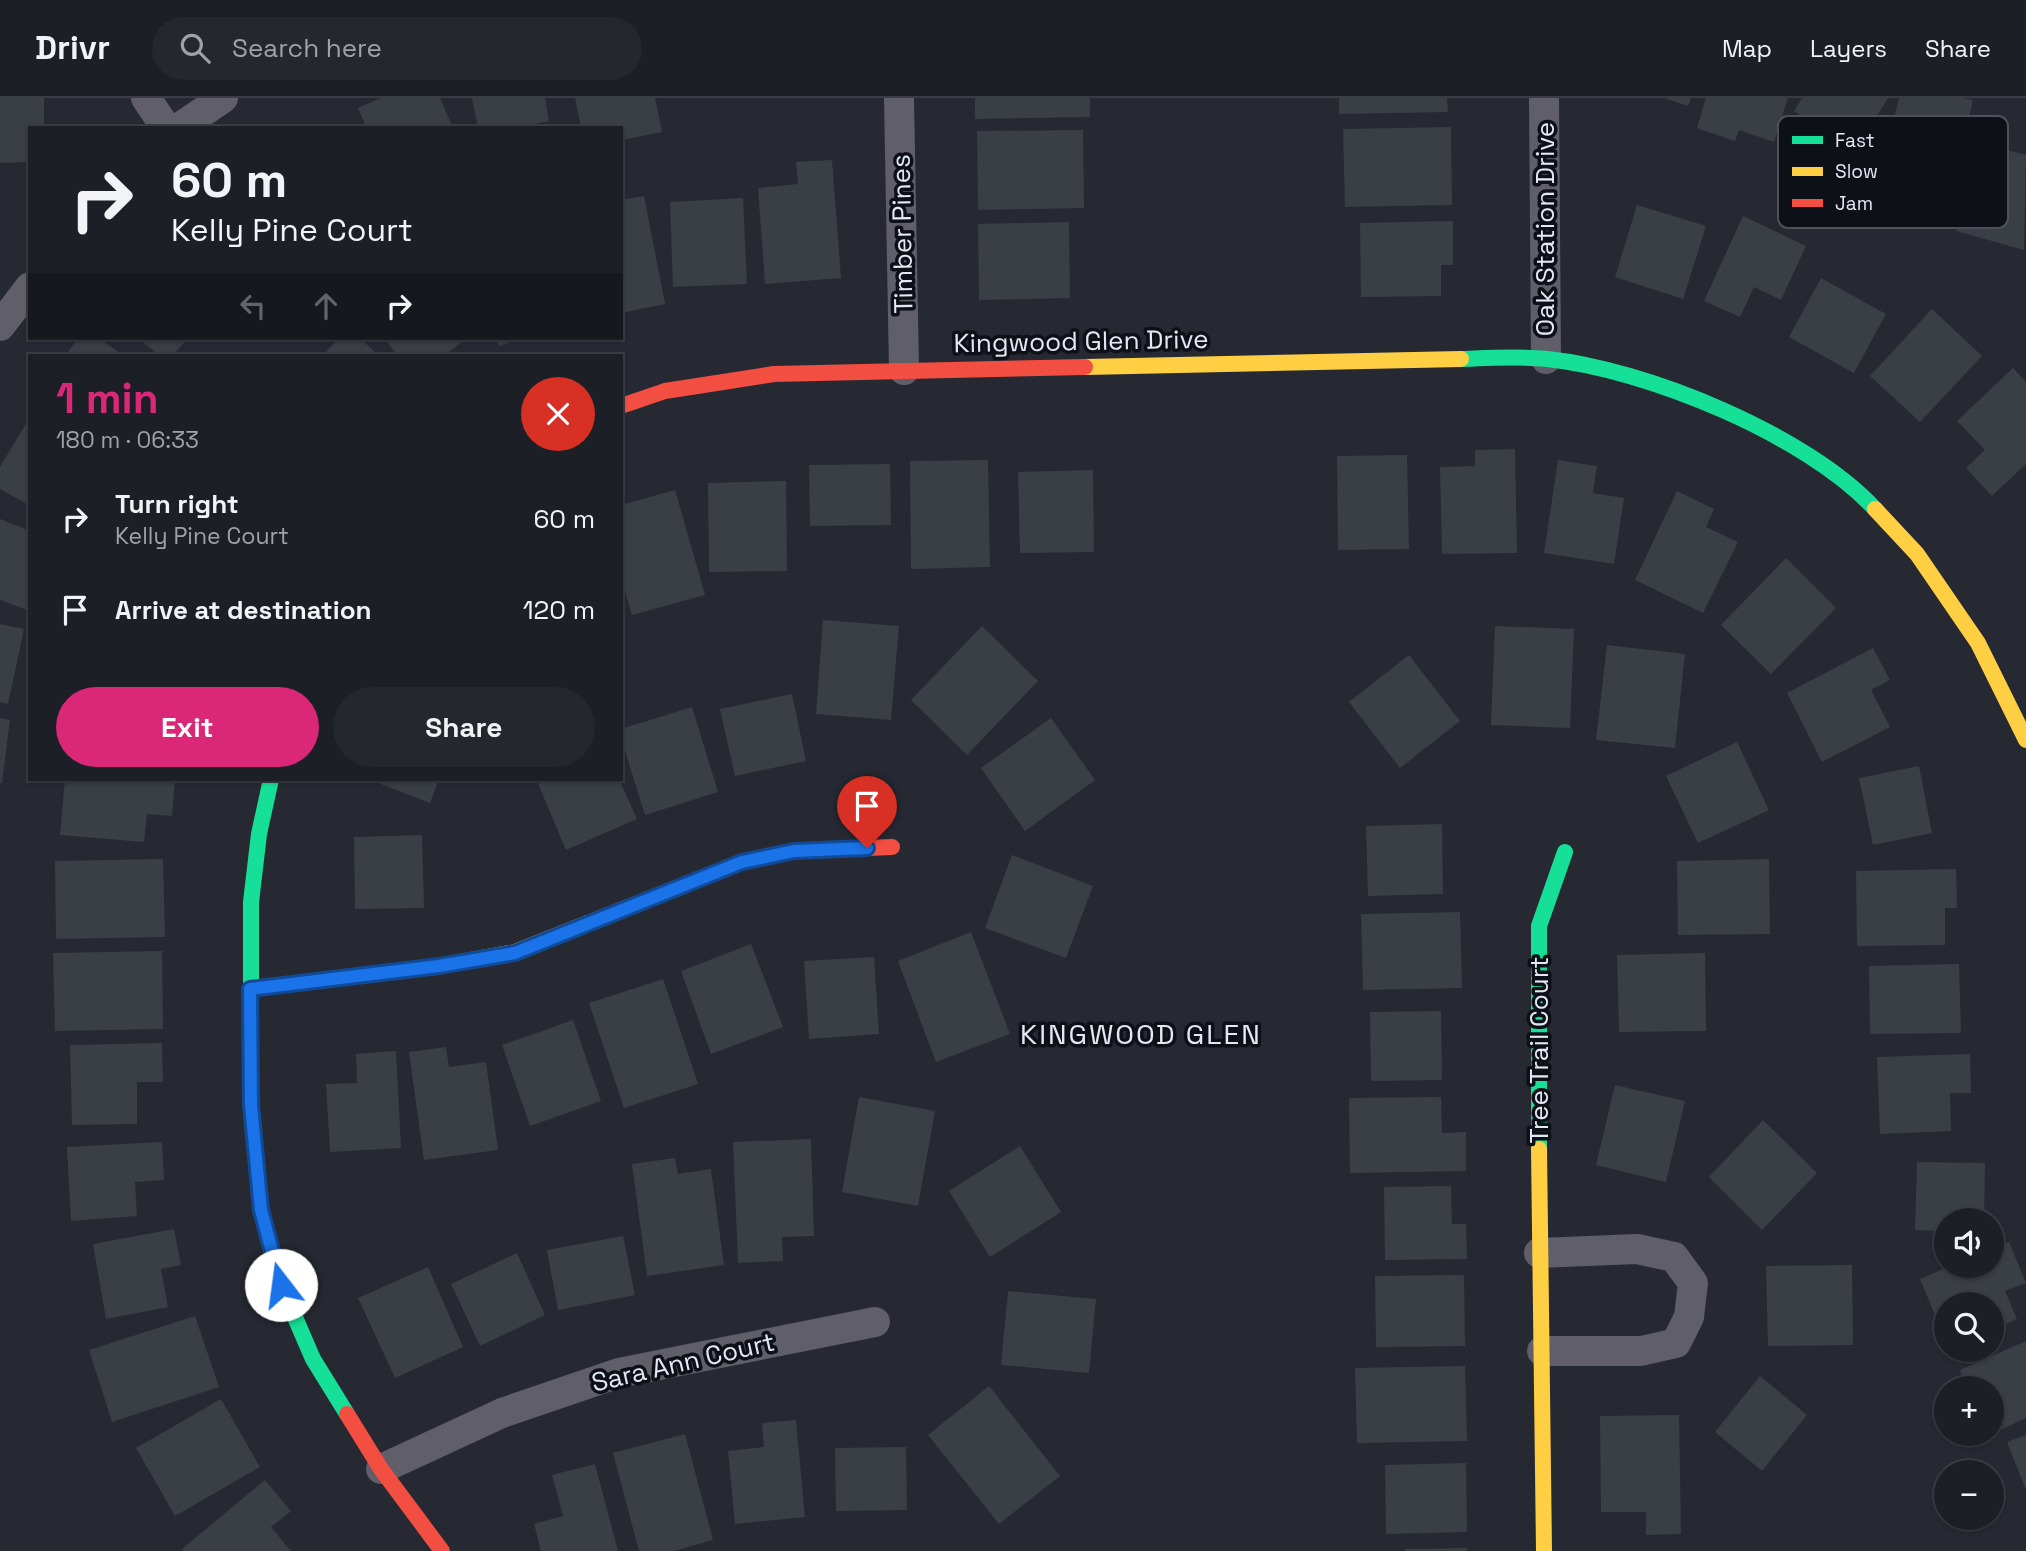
<!DOCTYPE html>
<meta charset="utf-8">
<style>
body{margin:0;font-family:"Space Grotesk",sans-serif;background:#25272e;color:#f1f3f6;height:100vh;display:flex;flex-direction:column;font-size:26px;white-space:nowrap}
*{box-sizing:border-box;margin:0}
p{font-size:23px;color:#a0a2a7}
.icon{flex:none;width:38px;height:38px;fill:none;stroke:currentColor;stroke-width:2;stroke-linecap:round;stroke-linejoin:round}
.map{position:relative;flex:1;overflow:hidden}
.drawer{position:absolute;left:28px;top:256px;width:595px;height:427px;display:flex;flex-direction:column;background:#1c1f26;border-radius:0px;box-shadow:0 2px 5px #0004,0 0 0 2px #3a3d43}
.drawer>*{flex:none}
.top-card{position:absolute;left:28px;top:28px;width:595px;height:214px;border-radius:0px;box-shadow:0 2px 5px #0004,0 0 0 2px #3a3d43;background:#1c1f26;color:#f1f3f6;overflow:hidden}
.fabs{position:absolute;left:1934px;top:1110px;display:grid;gap:14px}
.fabs a{display:grid;place-items:center;width:70px;height:70px;border-radius:50%;background:#1c1f26;box-shadow:0 2px 5px #0004,0 0 0 2px #3a3d43;font-size:35px}
.pin{position:absolute;display:grid;place-items:center;width:60px;height:60px;color:#fff;margin:-72px -30px;border-radius:50% 50% 50% 0;rotate:-45deg;box-shadow:0 0 7px #0007}
.pin .icon{rotate:45deg}
.me{position:absolute;width:77px;margin:-38px;rotate:345deg;stroke-linejoin:round;filter:drop-shadow(0 0 5px #0008)}
.turn{display:flex;align-items:center;gap:24px;height:147px;padding:0 28px;font-size:32px}
.turn .icon{width:91px;height:91px;stroke-width:2.5}
.turn b{display:block;font-size:49px;line-height:60px}
.lanes{display:flex;align-items:center;height:66px;padding:0 28px;background:#0003;justify-content:center;gap:35px;direction:ltr}
.lanes .off{opacity:.35}
.round{display:grid;place-items:center;flex:none;width:74px;height:74px;border-radius:37px;background:#25272e}
.headline{display:flex;align-items:center;justify-content:space-between;height:119px;padding:0 28px}
h1{font-size:42px;font-weight:800;line-height:52px;color:#db2777}
.cta{display:flex;gap:14px;margin-top:auto;padding:14px 28px}
.cta a{flex:1;height:80px;border-radius:42px;background:#db2777;color:#fff;font-size:28px;font-weight:800;line-height:80px;text-align:center}
.cta a+a{background:#25272e;color:#f1f3f6}
ul{padding:0;list-style:none}
li{display:flex;align-items:center;gap:21px;height:91px;padding:0 28px}
li div{flex:1}
li b{display:block;font-size:26px}
li em{font-style:normal}
header{display:flex;align-items:center;gap:42px;box-sizing:border-box;height:98px;padding:0 35px;background:#1c1f26;border-bottom:2px solid #3a3d43}
header strong{font-size:33px}
nav{display:flex;gap:38px;margin-inline-start:auto;font-size:24px}
.search{width:490px;height:63px;background:#25272e;display:flex;align-items:center;gap:18px;box-sizing:border-box;padding:0 24px;border-radius:38px;color:#a0a2a7;font-size:26px}
.map>svg:first-child{display:block}
.building{fill:#3a3e45}
.lines{fill:none;stroke-linecap:round;stroke-linejoin:round}
.street{stroke:#605e68;stroke-width:30}
.fast{stroke:#16e098;stroke-width:16}
.slow{stroke:#ffcf43;stroke-width:16}
.jam{stroke:#f24e42;stroke-width:16}
.route-casing{stroke:#114b97;stroke-width:18}
.route{stroke:#1a73e8;stroke-width:12}
.labels{text-anchor:middle;stroke-width:7;stroke-linejoin:round;paint-order:stroke}
.street-label{font-size:26px;fill:#e4e8f3;stroke:#0e1017}
.neighbourhood-label{font-size:28px;letter-spacing:2px;fill:#e4e8f3;stroke:#0e1017}
.key{fill:#0e1017;stroke:#4e5159;stroke-width:2}
.key-label{font-size:19px;fill:#e4e8f3}
</style>
<header>
<strong>Drivr</strong>
<div class="search"><svg class="icon" aria-label="search" viewBox="0 0 24 24"><circle cx="10" cy="10" r="6"/><path d="M15 15l6 6"/></svg>Search here</div>
<nav><a>Map</a><a>Layers</a><a>Share</a></nav>
</header>
<div class="map">
<svg width="2026" height="1453" viewBox="0 0 2026 1453">
<rect width="100%" height="100%" fill="#262932"/>
<!-- building -->
<g class="building">
<path d="M 0,0 L 44,0 L 44,30 L 30,30 L 30,64 L 0,65 Z"/>
<path d="M 381,0 L 440,0 L 453,30 L 367,30 L 358,10 Z"/>
<path d="M 472,0 L 545,0 L 549,23 L 515,30 L 478,30 Z"/>
<path d="M 575,0 L 655,0 L 662,34 L 621,42 L 621,30 L 581,30 Z"/>
<path d="M 975,0 L 1090,0 L 1090,19 L 975,21 Z"/>
<path d="M 1339,0 L 1447,0 L 1448,14 L 1339,16 Z"/>
<path d="M 1664,0 L 1691,0 L 1688,8 Z"/>
<path d="M 1706,0 L 1788,0 L 1774,44 L 1739,32 L 1735,43 L 1697,30 Z"/>
<path d="M 1802,0 L 1888,0 L 1856,52 L 1794,13 Z"/>
<path d="M 1899,0 L 1963,0 L 1973,2 L 1947,110 L 1876,93 Z"/>
<path d="M 1451,29 L 1452,107 L 1345,109 L 1343,31 Z"/>
<path d="M 1083,32 L 1084,110 L 978,112 L 977,33 Z"/>
<path d="M 1979,45 L 2026,57 L 2024,152 L 1956,133 Z"/>
<path d="M 832,62 L 841,180 L 765,186 L 758,90 L 798,86 L 796,64 Z"/>
<path d="M 644,98 L 665,206 L 621,215 L 621,102 Z"/>
<path d="M 743,100 L 747,186 L 673,189 L 670,104 Z"/>
<path d="M 1637,107 L 1706,128 L 1683,201 L 1615,179 Z"/>
<path d="M 1743,118 L 1806,148 L 1781,202 L 1754,189 L 1740,219 L 1704,203 Z"/>
<path d="M 1453,123 L 1453,167 L 1441,167 L 1441,198 L 1361,199 L 1360,125 Z"/>
<path d="M 1069,124 L 1070,200 L 979,202 L 978,126 Z"/>
<path d="M 1821,180 L 1886,216 L 1854,275 L 1789,239 Z"/>
<path d="M 1932,211 L 1982,258 L 1920,324 L 1870,278 Z"/>
<path d="M 78,240 L 98,240 L 123,257 L 66,257 Z"/>
<path d="M 138,240 L 188,240 L 173,257 L 159,257 Z"/>
<path d="M 339,240 L 360,240 L 378,257 L 323,257 Z"/>
<path d="M 384,240 L 468,240 L 444,257 L 397,257 Z"/>
<path d="M 496,240 L 524,240 L 499,248 Z"/>
<path d="M 2013,270 L 2026,284 L 2026,366 L 1992,398 L 1966,370 L 1985,352 L 1957,323 Z"/>
<path d="M 30,319 L 30,408 L 0,391 L 0,369 Z"/>
<path d="M 1515,351 L 1517,455 L 1442,456 L 1440,369 L 1475,368 L 1475,352 Z"/>
<path d="M 1407,357 L 1409,451 L 1338,452 L 1337,358 Z"/>
<path d="M 988,362 L 990,469 L 911,471 L 910,363 Z"/>
<path d="M 1558,362 L 1597,368 L 1593,395 L 1624,400 L 1614,466 L 1544,455 Z"/>
<path d="M 890,366 L 891,427 L 810,428 L 809,367 Z"/>
<path d="M 1093,372 L 1094,454 L 1020,455 L 1018,374 Z"/>
<path d="M 786,383 L 787,473 L 709,474 L 708,385 Z"/>
<path d="M 675,392 L 705,497 L 632,517 L 621,480 L 621,407 Z"/>
<path d="M 1677,393 L 1714,411 L 1706,429 L 1738,444 L 1703,515 L 1635,482 Z"/>
<path d="M 0,421 L 30,433 L 30,513 L 0,502 Z"/>
<path d="M 1786,460 L 1836,510 L 1771,576 L 1721,527 Z"/>
<path d="M 823,522 L 899,528 L 891,622 L 816,616 Z"/>
<path d="M 0,526 L 24,531 L 8,606 L 0,604 Z"/>
<path d="M 982,528 L 1038,583 L 967,657 L 911,602 Z"/>
<path d="M 1495,528 L 1574,531 L 1570,630 L 1491,627 Z"/>
<path d="M 1607,547 L 1685,556 L 1675,650 L 1596,642 Z"/>
<path d="M 1873,550 L 1890,582 L 1871,592 L 1890,629 L 1822,664 L 1787,595 Z"/>
<path d="M 1409,557 L 1460,623 L 1400,670 L 1349,604 Z"/>
<path d="M 792,596 L 806,663 L 735,678 L 720,611 Z"/>
<path d="M 692,609 L 718,694 L 645,717 L 621,640 L 621,631 Z"/>
<path d="M 0,620 L 10,622 L 2,685 L 0,685 Z"/>
<path d="M 1051,620 L 1095,682 L 1025,733 L 981,670 Z"/>
<path d="M 1737,644 L 1769,712 L 1698,745 L 1666,678 Z"/>
<path d="M 1919,668 L 1932,735 L 1873,747 L 1859,680 Z"/>
<path d="M 65,681 L 175,681 L 172,718 L 147,716 L 144,744 L 60,737 Z"/>
<path d="M 368,681 L 439,681 L 430,705 Z"/>
<path d="M 536,681 L 619,681 L 637,721 L 566,752 Z"/>
<path d="M 1442,726 L 1443,796 L 1368,798 L 1366,728 Z"/>
<path d="M 422,737 L 424,810 L 355,811 L 354,739 Z"/>
<path d="M 1012,757 L 1093,788 L 1066,860 L 985,830 Z"/>
<path d="M 163,761 L 165,839 L 56,841 L 55,763 Z"/>
<path d="M 1769,761 L 1770,836 L 1678,837 L 1677,763 Z"/>
<path d="M 1956,771 L 1957,810 L 1945,810 L 1945,847 L 1857,848 L 1856,773 Z"/>
<path d="M 1460,814 L 1462,890 L 1363,892 L 1361,816 Z"/>
<path d="M 971,834 L 1010,936 L 936,964 L 898,863 Z"/>
<path d="M 751,846 L 783,929 L 711,956 L 681,873 Z"/>
<path d="M 162,853 L 163,931 L 55,933 L 53,855 Z"/>
<path d="M 1705,855 L 1706,933 L 1619,934 L 1617,857 Z"/>
<path d="M 874,859 L 879,936 L 809,941 L 804,863 Z"/>
<path d="M 1959,866 L 1961,935 L 1870,936 L 1869,868 Z"/>
<path d="M 663,881 L 698,986 L 624,1010 L 589,905 Z"/>
<path d="M 1441,913 L 1442,982 L 1371,983 L 1370,914 Z"/>
<path d="M 573,922 L 601,1003 L 530,1028 L 502,947 Z"/>
<path d="M 162,945 L 163,984 L 137,984 L 137,1026 L 72,1027 L 70,947 Z"/>
<path d="M 446,949 L 449,969 L 486,964 L 498,1052 L 424,1062 L 409,954 Z"/>
<path d="M 396,953 L 401,1050 L 330,1054 L 326,986 L 357,985 L 356,956 Z"/>
<path d="M 1970,956 L 1971,995 L 1950,995 L 1951,1033 L 1880,1036 L 1877,959 Z"/>
<path d="M 1615,987 L 1685,1003 L 1666,1084 L 1596,1067 Z"/>
<path d="M 859,999 L 935,1013 L 918,1108 L 842,1094 Z"/>
<path d="M 1441,999 L 1442,1035 L 1466,1034 L 1466,1073 L 1350,1075 L 1349,1000 Z"/>
<path d="M 1763,1022 L 1817,1075 L 1762,1132 L 1709,1079 Z"/>
<path d="M 811,1041 L 814,1138 L 782,1139 L 783,1163 L 738,1165 L 733,1044 Z"/>
<path d="M 162,1044 L 164,1082 L 135,1084 L 137,1118 L 71,1123 L 67,1049 Z"/>
<path d="M 1020,1048 L 1061,1114 L 990,1159 L 949,1093 Z"/>
<path d="M 675,1060 L 678,1076 L 711,1071 L 724,1167 L 647,1178 L 632,1066 Z"/>
<path d="M 1917,1064 L 1985,1065 L 1984,1122 L 1946,1122 L 1946,1133 L 1915,1132 Z"/>
<path d="M 1451,1088 L 1452,1126 L 1466,1126 L 1467,1161 L 1385,1162 L 1384,1089 Z"/>
<path d="M 174,1131 L 181,1167 L 161,1171 L 168,1209 L 106,1221 L 93,1146 Z"/>
<path d="M 623,1138 L 635,1197 L 558,1212 L 547,1152 Z"/>
<path d="M 2009,1144 L 2026,1185 L 2005,1193 L 2017,1221 L 1992,1232 L 1992,1206 L 1946,1206 L 1946,1243 L 1920,1181 L 1952,1167 L 1992,1167 L 1992,1151 Z"/>
<path d="M 517,1155 L 545,1217 L 480,1248 L 451,1186 Z"/>
<path d="M 1852,1167 L 1853,1247 L 1768,1248 L 1766,1168 Z"/>
<path d="M 428,1169 L 463,1249 L 395,1280 L 358,1200 Z"/>
<path d="M 1464,1177 L 1465,1248 L 1376,1249 L 1375,1178 Z"/>
<path d="M 1008,1193 L 1096,1201 L 1089,1275 L 1001,1267 Z"/>
<path d="M 195,1218 L 219,1289 L 112,1324 L 89,1252 Z"/>
<path d="M 2026,1243 L 2026,1320 L 1992,1336 L 1992,1290 L 1968,1290 L 1960,1272 Z"/>
<path d="M 1465,1268 L 1467,1343 L 1357,1345 L 1355,1270 Z"/>
<path d="M 1760,1278 L 1807,1317 L 1762,1373 L 1715,1334 Z"/>
<path d="M 989,1288 L 1060,1378 L 999,1426 L 928,1337 Z"/>
<path d="M 221,1301 L 260,1369 L 175,1418 L 136,1350 Z"/>
<path d="M 1679,1317 L 1681,1436 L 1646,1437 L 1646,1414 L 1601,1414 L 1600,1318 Z"/>
<path d="M 796,1322 L 805,1419 L 735,1426 L 728,1353 L 764,1349 L 762,1325 Z"/>
<path d="M 685,1336 L 713,1442 L 674,1453 L 639,1453 L 613,1355 Z"/>
<path d="M 2026,1337 L 2026,1392 L 2007,1344 Z"/>
<path d="M 906,1349 L 907,1412 L 836,1413 L 835,1350 Z"/>
<path d="M 1466,1365 L 1467,1434 L 1386,1436 L 1385,1367 Z"/>
<path d="M 595,1366 L 618,1453 L 541,1453 L 534,1426 L 563,1418 L 552,1377 Z"/>
<path d="M 265,1382 L 291,1413 L 271,1429 L 291,1453 L 184,1453 L 182,1451 Z"/>
<path d="M 1467,1450 L 1467,1453 L 1405,1453 L 1405,1451 Z"/>
</g>
<g class="lines">
<!-- street -->
<g class="street">
<path d="M 146,0 L 166,30"/>
<path d="M 899,0 L 904,272"/>
<path d="M 1544,0 L 1546,261"/>
<path d="M 179,30 L 223,0"/>
<path d="M 0,228 L 30,189"/>
<path d="M 1539,1155 L 1637,1151 L 1674,1159 L 1693,1185 L 1689,1219 L 1676,1245 L 1641,1253 L 1542,1253"/>
<path d="M 381,1371 L 502,1315 L 619,1275 L 875,1224"/>
</g>
<!-- fast -->
<g class="fast">
<path d="M 1461,261 C 1489,260 1519,258 1547,261 C 1646,271 1807,337 1875,411"/>
<path d="M 271,681 L 259,736 L 251,804 L 251,1007 L 261,1112 L 281,1187 L 313,1261 L 347,1316"/>
<path d="M 1539,1051 L 1539,828 L 1565,754"/>
</g>
<!-- slow -->
<g class="slow">
<path d="M 1085,269 L 1461,261"/>
<path d="M 1875,411 L 1917,456 L 1978,545 L 2026,642"/>
<path d="M 250,891 L 438,868 L 515,854 L 588,825"/>
<path d="M 1539,1051 L 1544,1453"/>
</g>
<!-- jam -->
<g class="jam">
<path d="M 621,308 L 665,293 L 774,276 L 1085,269"/>
<path d="M 588,825 L 742,764 L 794,753 L 892,749"/>
<path d="M 347,1316 L 381,1371 L 442,1453"/>
</g>
</g>
<g class="lines">
<defs>
<path id="route" d="M 281,1187 L 261,1112 L 251,1007 L 250,891 L 439,868 L 515,855 L 742,764 L 794,753 L 867,750"/>
</defs>
<!-- route casing -->
<use href="#route" class="route-casing"/>
<!-- route -->
<use href="#route" class="route"/>
</g>
<g class="labels">
<!-- street labels -->
<g class="street-label">
<text transform="translate(1545 131) rotate(-90)" y="9">Oak Station Drive</text>
<text transform="translate(902 136) rotate(-91)" y="9">Timber Pines</text>
<text transform="translate(1081 243) rotate(-1)" y="9">Kingwood Glen Drive</text>
<text transform="translate(1539 952) rotate(-90)" y="9">Tree Trail Court</text>
<text transform="translate(683 1264) rotate(-13)" y="9">Sara Ann Court</text>
</g>
<!-- neighbourhood labels -->
<g class="neighbourhood-label">
<text x="1141" y="946">KINGWOOD GLEN</text>
</g>
</g>
<!-- legend -->
<rect x="1778" y="18" width="230" height="112" rx="10" class="key"/>
<rect x="1792" y="38" width="31" height="8" fill="#16e098"/>
<rect x="1792" y="69" width="31" height="9" fill="#ffcf43"/>
<rect x="1792" y="101" width="31" height="8" fill="#f24e42"/>
<g class="key-label">
<text x="1835" y="49">Fast</text>
<text x="1835" y="80">Slow</text>
<text x="1835" y="112">Jam</text>
</g>
</svg>
<div class="fabs">
<a><svg class="icon" aria-label="sound" viewBox="0 0 24 24"><path d="M4 9h4l5-4v14l-5-4H4zM17 9q2 3 0 6"/></svg></a>
<a><svg class="icon" aria-label="search" viewBox="0 0 24 24"><circle cx="10" cy="10" r="6"/><path d="M15 15l6 6"/></svg></a>
<a>+</a>
<a>−</a>
</div>
<div class="pin" style="left:867px;top:750px;background:#d93025"><svg class="icon" aria-label="arrive" viewBox="0 0 24 24"><path d="M6 21V4h12l-3 4 3 4H6"/></svg></div>
<svg class="me" style="left:281px;top:1187px" viewBox="-20 -20 40 40"><circle r="19" fill="#fff"/><path d="M0-13L10 11 0 6-10 11z" fill="#1a73e8"/></svg>
<div class="top-card">
<div class="turn"><svg class="icon" aria-label="right" viewBox="0 0 24 24"><path d="M7 20v-9h11M14 6l5 5-5 5"/></svg><div><b>60 m</b>Kelly Pine Court</div></div>
<div class="lanes"><svg class="icon off" aria-label="left" viewBox="0 0 24 24"><path d="M17 20v-9H6M10 6l-5 5 5 5"/></svg><svg class="icon off" aria-label="ahead" viewBox="0 0 24 24"><path d="M12 20V5M6 11l6-6 6 6"/></svg><svg class="icon" aria-label="right" viewBox="0 0 24 24"><path d="M7 20v-9h11M14 6l5 5-5 5"/></svg></div>
</div>
<section class="drawer">
<div class="headline"><div><h1>1 min</h1><p>180 m · 06:33</p></div><a class="round" style="background:#d93025;color:#fff"><svg class="icon" aria-label="close" viewBox="0 0 24 24"><path d="M6 6l12 12M18 6L6 18"/></svg></a></div>
<ul>
<li><svg class="icon" aria-label="right" viewBox="0 0 24 24"><path d="M7 20v-9h11M14 6l5 5-5 5"/></svg><div><b>Turn right</b><p>Kelly Pine Court</p></div><em>60 m</em></li>
<li><svg class="icon" aria-label="arrive" viewBox="0 0 24 24"><path d="M6 21V4h12l-3 4 3 4H6"/></svg><div><b>Arrive at destination</b></div><em>120 m</em></li>
</ul>
<div class="cta"><a>Exit</a><a>Share</a></div>
</section>
</div>
